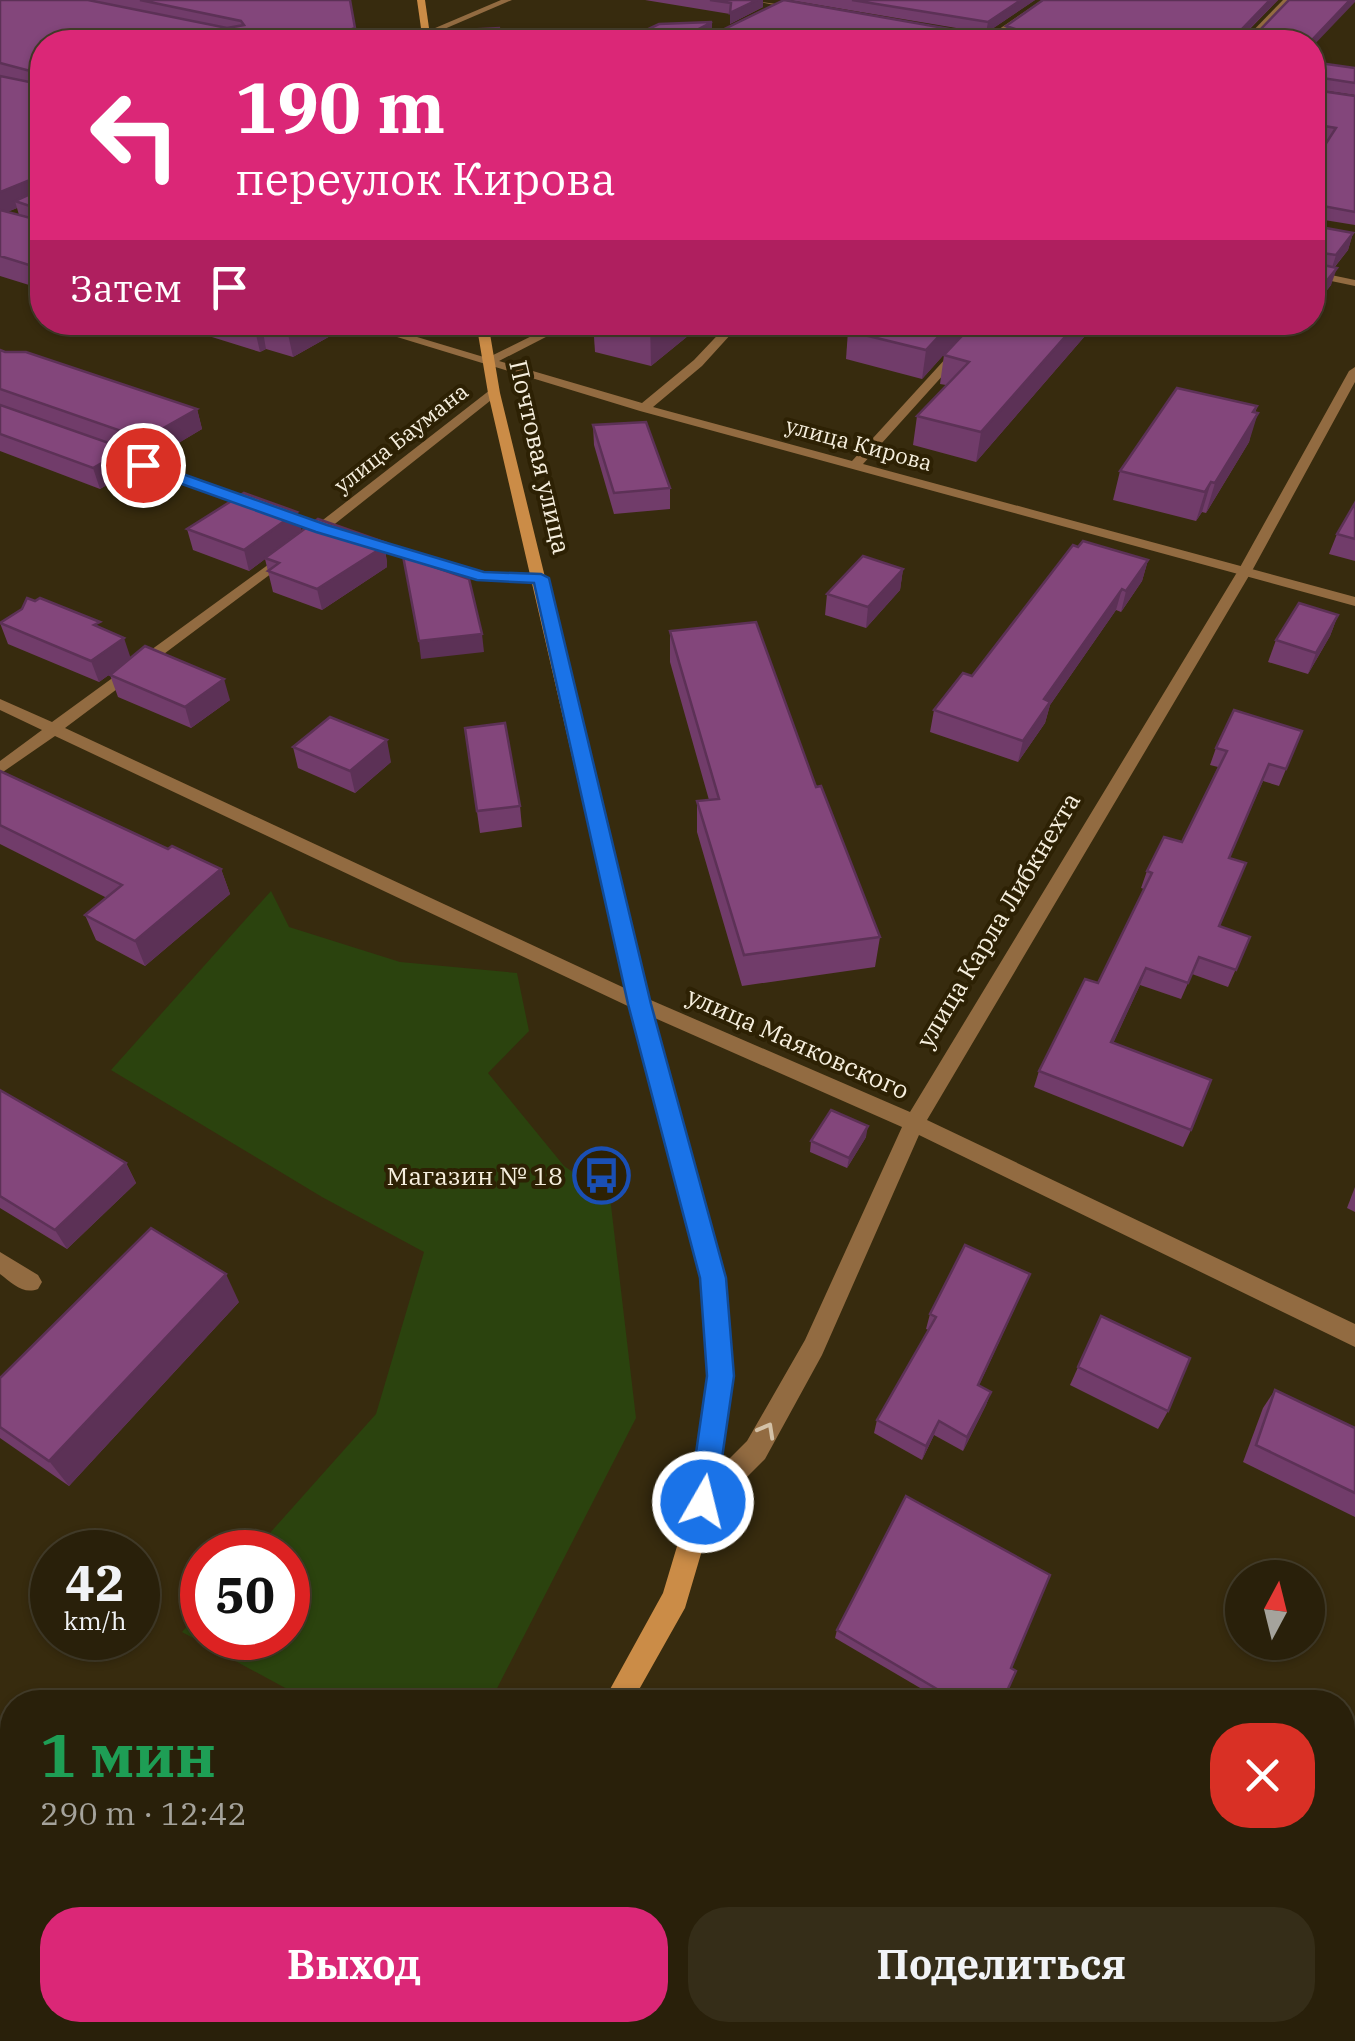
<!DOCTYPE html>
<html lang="ru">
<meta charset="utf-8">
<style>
body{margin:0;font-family:"IBM Plex Serif",serif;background:#352d18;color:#f1f3f6;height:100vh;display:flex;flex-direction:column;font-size:38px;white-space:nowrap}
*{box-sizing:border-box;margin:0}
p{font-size:32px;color:#a5a39c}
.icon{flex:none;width:55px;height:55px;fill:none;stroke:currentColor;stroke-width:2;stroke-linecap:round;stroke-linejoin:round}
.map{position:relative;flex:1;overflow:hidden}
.drawer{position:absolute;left:0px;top:1690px;width:1355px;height:352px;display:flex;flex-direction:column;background:#29200a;border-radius:40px 40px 0 0;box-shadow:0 2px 8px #0004,0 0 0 2px #453e2b}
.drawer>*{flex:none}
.top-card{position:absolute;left:30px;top:30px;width:1295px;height:305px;border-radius:40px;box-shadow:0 2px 8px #0004,0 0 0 2px #453e2b;background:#db2777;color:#fff;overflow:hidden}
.needle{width:65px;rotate:7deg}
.tools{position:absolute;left:1225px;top:1560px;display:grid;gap:20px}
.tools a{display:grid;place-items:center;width:100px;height:100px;border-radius:50%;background:#29200a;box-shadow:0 2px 8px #0004,0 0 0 2px #453e2b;font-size:50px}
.speed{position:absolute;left:30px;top:1530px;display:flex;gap:20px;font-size:50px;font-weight:700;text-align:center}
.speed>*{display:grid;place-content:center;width:130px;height:130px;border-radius:50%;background:#29200a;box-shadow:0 2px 8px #0004,0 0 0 2px #453e2b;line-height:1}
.speed small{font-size:25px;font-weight:400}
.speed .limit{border:15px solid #d22;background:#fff;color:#111}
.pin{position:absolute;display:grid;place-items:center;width:85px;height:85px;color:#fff;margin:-42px;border:5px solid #fff;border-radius:50%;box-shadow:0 2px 10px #0007}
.me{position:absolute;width:110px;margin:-55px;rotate:8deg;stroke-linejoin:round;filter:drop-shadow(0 0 8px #0008)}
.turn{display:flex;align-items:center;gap:35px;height:210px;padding:0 40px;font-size:45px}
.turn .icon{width:130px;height:130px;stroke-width:2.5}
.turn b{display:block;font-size:70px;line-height:85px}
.then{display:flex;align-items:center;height:95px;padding:0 40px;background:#0003;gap:20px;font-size:38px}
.round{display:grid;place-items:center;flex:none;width:105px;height:105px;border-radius:40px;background:#352d18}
.headline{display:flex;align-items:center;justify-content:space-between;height:170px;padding:0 40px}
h1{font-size:60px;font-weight:800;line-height:75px;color:#1e9e55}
.primary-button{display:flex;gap:20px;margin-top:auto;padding:20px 40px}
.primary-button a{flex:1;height:115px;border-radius:40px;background:#db2777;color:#fff;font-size:40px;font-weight:800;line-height:115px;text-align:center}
.primary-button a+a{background:#352d18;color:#f1f3f6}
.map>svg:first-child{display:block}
.green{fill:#2b430e}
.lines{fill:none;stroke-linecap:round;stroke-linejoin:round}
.minor{fill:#926b41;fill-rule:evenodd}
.tertiary{fill:#926b41;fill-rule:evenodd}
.secondary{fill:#cb8c47;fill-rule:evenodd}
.wall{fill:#713c6a;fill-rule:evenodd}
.shaded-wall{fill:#5c3156}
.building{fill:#83467b;stroke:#5c3156;stroke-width:2.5}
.oneway{stroke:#d3c1a7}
.route{fill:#1a73e8;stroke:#114b97;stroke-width:2.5}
.labels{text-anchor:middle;stroke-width:8;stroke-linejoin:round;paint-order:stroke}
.far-street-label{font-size:22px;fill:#f6efde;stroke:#2d2104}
.street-label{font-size:25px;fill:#f6efde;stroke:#2d2104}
.poi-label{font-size:25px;fill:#f6efde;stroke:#2d2104;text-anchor:end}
</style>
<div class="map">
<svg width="1355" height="2041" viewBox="0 0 1355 2041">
<rect width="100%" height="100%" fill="#372b0e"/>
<!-- green -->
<path class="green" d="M 271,891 L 289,927 L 400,962 L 517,973 L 529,1031 L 488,1073 L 564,1166 L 610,1197 L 636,1418 L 490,1702 L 311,1702 L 182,1632 L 202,1609 L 202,1638 L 288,1638 L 288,1552 L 253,1552 L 376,1414 L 424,1252 L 322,1197 L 111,1070 Z"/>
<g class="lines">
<!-- minor -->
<g class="minor">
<path d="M 501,0 L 512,0 L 428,36 L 421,34 Z"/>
<path d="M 749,0 L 804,8 L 800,10 Z"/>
<path d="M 1042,0 L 1051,0 L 989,42 L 980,42 Z"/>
<path d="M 1283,0 L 1291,0 L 1250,42 L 1242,42 Z"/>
<path d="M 1312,271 L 1355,280 L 1355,286 L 1312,277 Z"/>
<path d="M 348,322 L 367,322 L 487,358 L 560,322 L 575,322 L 499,361 L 642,403 L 694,360 L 730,322 L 742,322 L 702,366 L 653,407 L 852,461 L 979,322 L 991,322 L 863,464 L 1355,597 L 1355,606 L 640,411 Z"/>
<path d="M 490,390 L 500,393 L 331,527 L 335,531 L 333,534 L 323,534 L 310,541 L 303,537 L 311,530 L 98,452 L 110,449 L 319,523 Z"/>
<path d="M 360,536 L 483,572 L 541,575 L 548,579 L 541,583 L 482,580 L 355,543 L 355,537 Z"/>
<path d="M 287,551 L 292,552 L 292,558 L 65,728 L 646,998 L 649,1003 L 646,1008 L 632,1008 L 55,736 L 0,774 L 0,761 L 42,730 L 0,710 L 0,699 L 52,722 Z"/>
<path d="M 0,1252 L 38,1275 L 42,1282 L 38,1289 C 23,1295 12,1283 0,1274 Z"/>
</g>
<!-- tertiary -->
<g class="tertiary">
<path d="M 422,32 L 429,34 L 418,42 L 410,42 Z"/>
<path d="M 1355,367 L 1355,382 L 1253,569 L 927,1120 L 1355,1324 L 1355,1347 L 919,1135 L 822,1355 L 765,1459 L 712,1512 L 703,1516 L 694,1512 L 690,1503 L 694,1494 L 747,1441 L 805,1340 L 902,1127 L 632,1008 L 629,1003 L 632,998 L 646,998 L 910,1112 L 1239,569 L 1349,371 Z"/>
</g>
<!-- secondary -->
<g class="secondary">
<path d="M 417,0 L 425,0 L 431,42 L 423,42 Z"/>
<path d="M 476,322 L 488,322 L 500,393 L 649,1003 L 725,1278 L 732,1376 L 716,1503 L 685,1608 L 632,1702 L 603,1702 L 663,1593 L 690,1503 L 708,1376 L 701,1278 L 629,1003 L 488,393 Z"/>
<path d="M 415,2030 L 450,2030 L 446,2041 L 411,2041 Z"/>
</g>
</g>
<!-- wall -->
<g class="wall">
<path d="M 0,0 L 350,0 L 357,42 L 42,42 L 42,289 L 0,276 ZM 17,208 L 19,215 L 7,212 Z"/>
<path d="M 645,0 L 763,0 L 763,7 L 730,24 L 730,14 Z"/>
<path d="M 789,0 L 1035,0 L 986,33 Z"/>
<path d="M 1043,0 L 1278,0 L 1245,34 L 1312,42 L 621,42 L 712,22 L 712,33 L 708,35 L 1005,35 L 1006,26 Z"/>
<path d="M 1312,62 L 1355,68 L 1355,95 L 1314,89 L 1315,90 L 1355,96 L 1355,225 L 1312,218 L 1312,165 L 1329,140 L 1312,137 Z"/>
<path d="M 1312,228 L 1353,233 L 1348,250 L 1334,268 L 1331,285 L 1312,309 Z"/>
<path d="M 149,322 L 347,322 L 348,326 L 293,357 L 266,349 L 260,352 L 167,323 L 161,326 Z"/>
<path d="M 593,322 L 705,322 L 651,366 L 595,352 Z"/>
<path d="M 973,322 L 922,379 L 846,359 L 848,331 Z"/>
<path d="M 975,322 L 1097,322 L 976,462 L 913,445 L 917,416 L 946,385 L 940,384 L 944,355 Z"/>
<path d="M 1246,322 L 1302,322 L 1292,336 L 1245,325 Z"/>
<path d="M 0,350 L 197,409 L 202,429 L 150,460 L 127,451 L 132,470 L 100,489 L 0,451 Z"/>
<path d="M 1257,406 L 1249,442 L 1206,513 L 1202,512 L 1196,521 L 1113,500 L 1120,471 Z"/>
<path d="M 593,425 L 670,488 L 670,509 L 614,514 L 594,445 Z"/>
<path d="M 1355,503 L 1355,561 L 1329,554 L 1337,534 Z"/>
<path d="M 187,529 L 302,531 L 384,542 L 387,563 L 387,567 L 322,610 L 273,592 L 265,559 L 249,571 L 193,550 Z"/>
<path d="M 1148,560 L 1142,581 L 1121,612 L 1116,610 L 1050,705 L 1045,723 L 1018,762 L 930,732 L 934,710 L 972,676 Z"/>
<path d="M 903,569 L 900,590 L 866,628 L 825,615 L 827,594 Z"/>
<path d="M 1338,615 L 1330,636 L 1308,674 L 1268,662 L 1276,640 Z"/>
<path d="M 0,623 L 102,629 L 131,658 L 230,700 L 191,728 L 118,697 L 110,675 L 124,664 L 99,682 L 8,644 Z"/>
<path d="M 670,631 L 816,787 L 880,937 L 875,967 L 742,986 L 697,832 L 697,801 L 709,800 L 670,662 Z"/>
<path d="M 465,728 L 520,806 L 522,827 L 480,833 Z"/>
<path d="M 1302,731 L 1279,786 L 1263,781 L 1229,858 L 1220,926 L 1250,937 L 1228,987 L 1192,974 L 1181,999 L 1140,985 L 1113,1043 L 1191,1130 L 1183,1147 L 1034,1087 L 1039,1071 L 1098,983 L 1144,889 L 1141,888 L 1147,871 L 1182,842 L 1218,767 L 1210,765 L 1216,748 Z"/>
<path d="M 293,747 L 391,762 L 355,793 L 298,768 Z"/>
<path d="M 0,771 L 168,849 L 221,869 L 230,894 L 145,966 L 96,940 L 85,915 L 107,898 L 0,844 Z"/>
<path d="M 0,1090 L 126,1163 L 136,1183 L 67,1249 L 0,1208 Z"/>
<path d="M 866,1137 L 847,1168 L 810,1152 L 811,1141 Z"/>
<path d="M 1355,1187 L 1355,1212 L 1347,1208 Z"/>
<path d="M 1024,1288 L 979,1385 L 991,1392 L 986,1405 L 963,1451 L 934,1435 L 922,1460 L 874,1433 L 877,1420 L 929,1330 L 926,1329 L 930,1314 Z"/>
<path d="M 239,1302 L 69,1486 L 0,1438 L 0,1378 Z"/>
<path d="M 1101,1316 L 1168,1411 L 1158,1429 L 1070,1385 Z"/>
<path d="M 1275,1390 L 1355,1428 L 1355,1517 L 1243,1462 L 1263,1408 Z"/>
<path d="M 837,1630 L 1011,1668 L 1002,1702 L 944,1702 L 835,1638 Z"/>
</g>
<!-- shaded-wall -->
<g class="shaded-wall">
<path d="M 757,0 L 763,0 L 763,7 L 730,24 L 730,13 Z"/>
<path d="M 1021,0 L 1035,0 L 986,33 L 988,22 Z"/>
<path d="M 1270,0 L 1278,0 L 1239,39 L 1242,29 Z"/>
<path d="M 1350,0 L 1355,0 L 1355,2 L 1312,47 L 1312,42 L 1310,42 Z"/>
<path d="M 712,22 L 712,33 L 697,41 L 697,30 Z"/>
<path d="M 355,28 L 357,42 L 319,42 Z"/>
<path d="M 37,177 L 42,198 L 15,201 L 17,208 L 0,215 L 0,192 Z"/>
<path d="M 1353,233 L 1348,250 L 1331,271 L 1336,255 Z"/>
<path d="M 1337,268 L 1331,285 L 1312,309 L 1312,299 Z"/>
<path d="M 310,322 L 347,322 L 348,326 L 293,357 L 288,334 Z"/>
<path d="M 650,322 L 705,322 L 651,366 Z"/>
<path d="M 952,322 L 973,322 L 922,379 L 926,350 Z"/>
<path d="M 1078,322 L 1097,322 L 976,462 L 981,432 Z"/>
<path d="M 1296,322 L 1302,322 L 1292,336 Z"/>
<path d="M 262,326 L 266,349 L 260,352 L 255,330 Z"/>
<path d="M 1257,406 L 1252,423 L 1258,413 L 1249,442 L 1206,513 L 1215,483 Z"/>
<path d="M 197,409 L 202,429 L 150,460 L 144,439 Z"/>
<path d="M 126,449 L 132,470 L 100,489 L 93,468 Z"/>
<path d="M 1211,482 L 1202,512 L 1196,521 L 1205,492 Z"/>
<path d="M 297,512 L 302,532 L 249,571 L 244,550 Z"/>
<path d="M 384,542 L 387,563 L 387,567 L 322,610 L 317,589 Z"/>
<path d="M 1148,560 L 1142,581 L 1121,612 L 1126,591 Z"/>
<path d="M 903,569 L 900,590 L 866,628 L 868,607 Z"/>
<path d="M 1122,589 L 1116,610 L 1050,705 L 1045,723 L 1018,762 L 1023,741 L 1044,699 Z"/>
<path d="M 1338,615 L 1330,636 L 1308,674 L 1316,653 Z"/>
<path d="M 482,634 L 484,652 L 421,659 L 419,641 Z"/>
<path d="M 124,638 L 131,659 L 99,682 L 91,661 Z"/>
<path d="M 224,679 L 230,700 L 191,728 L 185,707 Z"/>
<path d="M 387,740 L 391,762 L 355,793 L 350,771 Z"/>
<path d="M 221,869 L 230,894 L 145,966 L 135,941 Z"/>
<path d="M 1146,968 L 1140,985 L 1106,1059 L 1111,1042 Z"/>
<path d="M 868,1126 L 866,1137 L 847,1168 L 849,1158 Z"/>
<path d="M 126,1163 L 136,1183 L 67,1249 L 55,1230 Z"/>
<path d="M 226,1274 L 239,1302 L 69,1486 L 49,1461 Z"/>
<path d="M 1030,1274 L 1024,1288 L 973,1398 L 978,1385 Z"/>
<path d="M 991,1392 L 986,1405 L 963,1451 L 967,1437 Z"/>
<path d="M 939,1421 L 934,1435 L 922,1460 L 926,1446 Z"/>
<path d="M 196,2030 L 205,2030 L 198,2041 L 189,2041 Z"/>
</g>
<!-- building -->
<g class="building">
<path d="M 0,0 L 88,0 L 227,28 L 244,25 L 241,21 L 140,0 L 350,0 L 355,28 L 319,42 L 42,42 L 42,269 L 0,256 L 0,210 L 38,220 L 39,209 L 15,201 L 37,191 L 37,177 L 0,192 L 0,76 L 39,84 L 38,73 L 0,63 Z"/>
<path d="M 710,0 L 757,0 L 730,13 L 731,3 Z"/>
<path d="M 784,0 L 984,35 L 1012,35 L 1015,29 L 1006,26 L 1043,0 L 1270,0 L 1242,29 L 1242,34 L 1256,34 L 1289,0 L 1350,0 L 1310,42 L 779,42 L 763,40 L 758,42 L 621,42 L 659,24 L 712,22 L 697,30 L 701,35 L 712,35 Z"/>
<path d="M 852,0 L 1021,0 L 988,22 Z"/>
<path d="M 499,28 L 503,42 L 467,42 L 464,30 Z"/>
<path d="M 1312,62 L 1355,68 L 1355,83 L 1316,77 L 1312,80 Z"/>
<path d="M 1312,83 L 1315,90 L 1355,96 L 1355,212 L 1312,204 L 1312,165 L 1336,128 L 1312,124 Z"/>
<path d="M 1315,226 L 1353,233 L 1336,255 L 1315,252 L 1314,263 L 1337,268 L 1312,299 L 1312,228 Z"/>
<path d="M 233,322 L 310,322 L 288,334 L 262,326 L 255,330 Z"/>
<path d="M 858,322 L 952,322 L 926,350 L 848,331 Z"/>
<path d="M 975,322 L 1078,322 L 981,432 L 917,416 L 969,362 L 944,355 Z"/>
<path d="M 0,350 L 5,352 L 26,352 L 197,409 L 144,439 L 0,389 Z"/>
<path d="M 1177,388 L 1257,406 L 1253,412 L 1258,413 L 1215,483 L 1211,482 L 1205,492 L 1120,471 Z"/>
<path d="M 0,405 L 126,449 L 93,468 L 0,434 Z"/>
<path d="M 646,422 L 670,488 L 614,493 L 593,425 Z"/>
<path d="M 244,493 L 297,512 L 244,550 L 187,529 Z"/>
<path d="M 1355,503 L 1355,539 L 1337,534 Z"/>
<path d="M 318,519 L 384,542 L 379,545 L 383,547 L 317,589 L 268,571 L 279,563 L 265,558 Z"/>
<path d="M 1083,541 L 1148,560 L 1126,591 L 1122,589 L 1044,699 L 1050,702 L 1023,741 L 934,710 L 963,673 L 972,676 L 1073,545 L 1078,547 Z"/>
<path d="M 403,556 L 469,579 L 482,634 L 419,641 Z"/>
<path d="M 863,556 L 903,569 L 868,607 L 827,594 Z"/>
<path d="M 27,598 L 35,601 L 40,598 L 100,622 L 94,625 L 124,638 L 91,661 L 0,623 L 22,609 Z"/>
<path d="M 1299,603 L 1338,615 L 1316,653 L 1276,640 Z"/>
<path d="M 756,622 L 816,787 L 821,786 L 880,937 L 744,955 L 697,801 L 719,799 L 670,631 Z"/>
<path d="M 145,646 L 224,679 L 185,707 L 110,675 Z"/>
<path d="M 1234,710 L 1302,731 L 1286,769 L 1269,764 L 1229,858 L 1246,863 L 1219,926 L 1250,937 L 1236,970 L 1199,957 L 1188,983 L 1146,968 L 1111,1042 L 1211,1080 L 1191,1130 L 1039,1071 L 1085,979 L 1098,983 L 1152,873 L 1147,871 L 1164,837 L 1182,842 L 1227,751 L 1216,748 Z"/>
<path d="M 330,717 L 387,740 L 350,771 L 293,747 Z"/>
<path d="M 505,723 L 520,806 L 477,811 L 465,728 Z"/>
<path d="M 0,771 L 168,849 L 172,846 L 221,869 L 135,941 L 85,915 L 122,885 L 0,825 Z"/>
<path d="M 0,1090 L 126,1163 L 55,1230 L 0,1196 Z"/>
<path d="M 831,1110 L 868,1126 L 849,1158 L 811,1141 Z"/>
<path d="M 151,1228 L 226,1274 L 49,1461 L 0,1427 L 0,1378 Z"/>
<path d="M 965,1245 L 1030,1274 L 978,1385 L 991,1392 L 967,1437 L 939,1421 L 926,1446 L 877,1420 L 936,1317 L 930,1314 Z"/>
<path d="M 1101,1316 L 1190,1358 L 1168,1411 L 1078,1367 Z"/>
<path d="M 1275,1390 L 1355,1428 L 1355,1493 L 1256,1445 Z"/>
<path d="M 906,1496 L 1050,1575 L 1011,1668 L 1016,1671 L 1002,1702 L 959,1702 L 837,1630 Z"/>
<path d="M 12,1919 L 12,2030 L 196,2030 L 189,2041 L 0,2041 L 0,1936 Z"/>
<path d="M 676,2030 L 829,2030 L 834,2041 L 675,2041 Z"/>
</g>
<!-- one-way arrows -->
<defs><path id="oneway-chevron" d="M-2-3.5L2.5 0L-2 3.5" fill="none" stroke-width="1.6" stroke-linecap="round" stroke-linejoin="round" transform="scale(2.5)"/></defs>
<use class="oneway" href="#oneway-chevron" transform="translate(767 1430) rotate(-61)"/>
<!-- route -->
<path class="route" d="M 143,460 L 327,525 L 484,572 L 541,574 L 549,578 L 651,1004 L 726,1278 L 734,1376 L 714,1513 L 703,1517 L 693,1513 L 689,1502 L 707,1376 L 700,1278 L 628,1004 L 534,583 L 477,580 L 316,532 L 137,468 L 135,465 Z"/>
<!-- icons -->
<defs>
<symbol id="bus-ring" viewBox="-11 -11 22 22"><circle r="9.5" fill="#2d2104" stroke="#1a4fb4" stroke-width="1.5"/><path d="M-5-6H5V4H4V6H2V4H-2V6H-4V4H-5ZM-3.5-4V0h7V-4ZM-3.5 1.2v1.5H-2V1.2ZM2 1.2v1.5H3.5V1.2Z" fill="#1a4fb4"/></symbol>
</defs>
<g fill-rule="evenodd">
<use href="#bus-ring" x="570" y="1144" width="63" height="63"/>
</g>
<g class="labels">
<!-- far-street labels -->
<g class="far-street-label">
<text transform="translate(401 438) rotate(-38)" y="8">улица Баумана</text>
<text transform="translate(859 444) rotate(15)" y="8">улица Кирова</text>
</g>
<!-- street labels -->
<g class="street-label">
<text transform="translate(540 457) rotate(77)" y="9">Почтовая улица</text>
<text transform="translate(998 920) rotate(-59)" y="9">улица Карла Либкнехта</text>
<text transform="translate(798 1043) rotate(24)" y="9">улица Маяковского</text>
</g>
<!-- poi labels -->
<g class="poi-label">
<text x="563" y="1185">Магазин № 18</text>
</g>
</g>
</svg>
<div class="tools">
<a><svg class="needle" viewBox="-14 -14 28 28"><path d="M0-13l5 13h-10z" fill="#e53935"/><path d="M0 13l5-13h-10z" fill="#a5a39c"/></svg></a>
</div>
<div class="speed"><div>42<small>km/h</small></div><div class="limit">50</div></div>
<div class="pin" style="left:143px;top:465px;background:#d93025"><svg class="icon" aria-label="arrive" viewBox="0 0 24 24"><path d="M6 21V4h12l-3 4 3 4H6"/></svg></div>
<svg class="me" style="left:703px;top:1502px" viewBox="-20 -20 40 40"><circle r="17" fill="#1a73e8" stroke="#fff" stroke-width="3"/><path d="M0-11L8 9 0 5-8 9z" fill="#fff"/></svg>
<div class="top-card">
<div class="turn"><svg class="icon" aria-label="left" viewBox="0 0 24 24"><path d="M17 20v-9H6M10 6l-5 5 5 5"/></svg><div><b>190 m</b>переулок Кирова</div></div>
<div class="then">Затем<svg class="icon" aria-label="arrive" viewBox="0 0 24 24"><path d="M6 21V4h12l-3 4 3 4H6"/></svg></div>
</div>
<section class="drawer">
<div class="headline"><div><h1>1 мин</h1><p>290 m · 12:42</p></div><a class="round" style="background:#d93025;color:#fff"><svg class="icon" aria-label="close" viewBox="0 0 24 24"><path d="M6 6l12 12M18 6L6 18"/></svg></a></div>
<div class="primary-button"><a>Выход</a><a>Поделиться</a></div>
</section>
</div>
